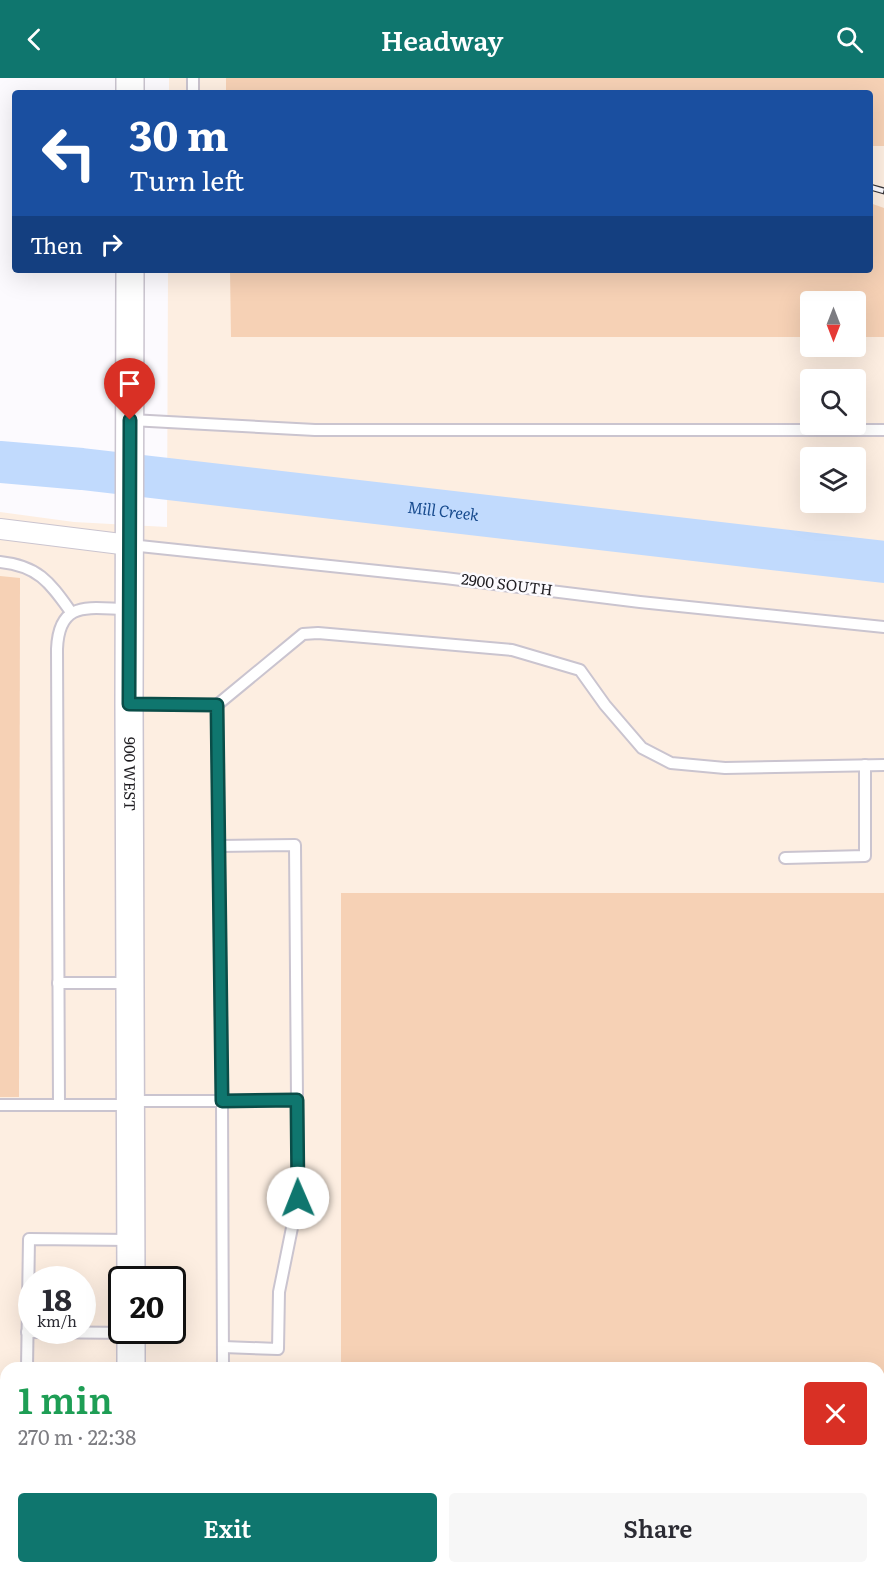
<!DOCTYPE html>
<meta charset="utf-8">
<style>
body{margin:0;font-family:Literata,serif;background:#f7f7f7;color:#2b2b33;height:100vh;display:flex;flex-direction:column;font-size:22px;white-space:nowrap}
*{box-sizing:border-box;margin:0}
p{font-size:20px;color:#7c7c81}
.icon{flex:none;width:33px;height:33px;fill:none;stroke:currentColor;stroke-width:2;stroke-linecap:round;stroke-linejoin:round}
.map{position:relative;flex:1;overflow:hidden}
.details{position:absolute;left:0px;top:1284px;width:885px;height:212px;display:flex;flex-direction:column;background:#fff;border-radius:18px 18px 0 0;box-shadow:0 6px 24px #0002}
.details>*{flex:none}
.guide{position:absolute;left:12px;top:12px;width:861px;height:183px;border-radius:6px;box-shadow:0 6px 24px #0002;background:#1a4fa0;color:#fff;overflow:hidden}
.needle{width:39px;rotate:180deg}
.controls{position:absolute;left:800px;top:213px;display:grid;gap:12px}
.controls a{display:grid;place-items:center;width:66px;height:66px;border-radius:6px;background:#fff;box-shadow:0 6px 24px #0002;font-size:30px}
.speed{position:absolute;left:18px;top:1188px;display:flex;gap:12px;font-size:30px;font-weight:700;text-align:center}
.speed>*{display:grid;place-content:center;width:78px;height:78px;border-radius:50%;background:#fff;box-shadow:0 6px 24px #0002;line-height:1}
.speed small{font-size:15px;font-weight:400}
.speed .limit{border:3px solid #111;border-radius:9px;background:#fff;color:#111}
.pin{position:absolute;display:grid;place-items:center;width:51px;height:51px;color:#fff;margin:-62px -26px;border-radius:50% 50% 50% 0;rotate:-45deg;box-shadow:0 0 6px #0007}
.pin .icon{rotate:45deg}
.me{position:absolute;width:66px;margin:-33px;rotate:359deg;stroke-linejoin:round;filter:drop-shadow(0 0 4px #0008)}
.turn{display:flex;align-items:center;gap:21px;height:126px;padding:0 18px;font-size:27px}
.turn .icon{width:78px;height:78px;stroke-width:2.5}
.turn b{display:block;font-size:42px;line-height:51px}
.then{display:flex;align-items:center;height:57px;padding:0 18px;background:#0003;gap:12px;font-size:22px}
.round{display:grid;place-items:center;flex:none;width:63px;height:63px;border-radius:6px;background:#f7f7f7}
.summary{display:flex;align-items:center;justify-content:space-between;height:102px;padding:0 18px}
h1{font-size:36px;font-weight:600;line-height:45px;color:#1e9e55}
.primary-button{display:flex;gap:12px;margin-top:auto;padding:12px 18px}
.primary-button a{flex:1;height:69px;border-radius:6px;background:#0f766e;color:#fff;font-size:24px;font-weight:600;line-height:69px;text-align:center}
.primary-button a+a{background:#f7f7f7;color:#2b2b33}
header{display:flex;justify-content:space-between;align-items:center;height:78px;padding:0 18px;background:#0f766e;color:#fff;font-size:27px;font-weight:600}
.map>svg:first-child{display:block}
.industrial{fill:#fdeee1;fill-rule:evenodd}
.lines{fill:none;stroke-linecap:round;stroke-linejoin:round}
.river{stroke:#c1dafd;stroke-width:42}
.building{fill:#f6d1b5}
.lane-casing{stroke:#cac4cf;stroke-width:14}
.street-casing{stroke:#cac4cf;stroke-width:22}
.secondary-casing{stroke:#cac4cf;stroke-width:30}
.lane{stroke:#fff;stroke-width:10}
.street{stroke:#fff;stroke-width:20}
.secondary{stroke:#fff;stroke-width:27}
.rail-casing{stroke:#38363a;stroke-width:7}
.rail{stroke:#fcfafe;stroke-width:4.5;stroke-dasharray:14;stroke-linecap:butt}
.route-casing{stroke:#0a4d48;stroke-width:15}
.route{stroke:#0f766e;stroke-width:10}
.labels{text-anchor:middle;stroke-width:5;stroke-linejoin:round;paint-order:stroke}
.street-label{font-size:15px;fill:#1f1d21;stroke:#fcfafe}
.water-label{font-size:16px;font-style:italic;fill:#184b8e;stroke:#fcfafe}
</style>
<header><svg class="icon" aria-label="back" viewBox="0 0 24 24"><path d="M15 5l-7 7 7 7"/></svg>Headway<svg class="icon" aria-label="search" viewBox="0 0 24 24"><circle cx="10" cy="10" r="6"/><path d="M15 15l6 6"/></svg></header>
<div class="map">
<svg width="884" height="1495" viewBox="0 0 884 1495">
<rect width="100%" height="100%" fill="#fcfafe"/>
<!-- industrial -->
<path class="industrial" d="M 169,0 L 884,0 L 884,1495 L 0,1495 L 0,434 L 74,444 L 167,449 L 168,192 L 870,192 L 870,15 L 169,15 ZM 810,224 L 855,224 L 855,268 L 810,268 ZM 810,302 L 855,302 L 855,346 L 810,346 ZM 810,380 L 855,380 L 855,424 L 810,424 ZM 32,1202 L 82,1202 L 82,1252 L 32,1252 ZM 122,1202 L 172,1202 L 172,1252 L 122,1252 ZM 6,1290 L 879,1290 L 879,1490 L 6,1490 Z"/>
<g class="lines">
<!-- river -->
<path class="river" id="s1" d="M 0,384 L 82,391 L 884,484"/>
</g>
<!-- building -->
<g class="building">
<path d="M 226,0 L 884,0 L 884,68 L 870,68 L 870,15 L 226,15 Z"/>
<path d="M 870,125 L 884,130 L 884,259 L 855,259 L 855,224 L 810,224 L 810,259 L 231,259 L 230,192 L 870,192 Z"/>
<path d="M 0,498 L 20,500 L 19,1019 L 0,1019 Z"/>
<path d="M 341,815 L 884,815 L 884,1473 L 879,1473 L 879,1290 L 341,1290 Z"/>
<path d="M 879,1476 L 884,1476 L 884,1495 L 314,1495 L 314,1490 L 879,1490 Z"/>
</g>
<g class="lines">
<defs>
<g id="lane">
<path d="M 193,0 L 193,15"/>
<path d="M 131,342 L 315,352 L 884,352"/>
<path d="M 130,467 L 445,500 L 640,524 L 884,549"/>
<path d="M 0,484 C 39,488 50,505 71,534"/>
<path d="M 129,531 C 91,531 59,520 57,571 L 59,1027 L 129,1027"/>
<path d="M 129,626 L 217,627 L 222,1023 L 131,1023"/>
<path d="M 217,627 L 303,556 L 318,555 L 512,572 L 580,592 L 605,627 L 642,670 L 671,685 L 725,690 L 884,687"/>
<path d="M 219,768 L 295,767 L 297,1022 L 222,1023 L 223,1290"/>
<path d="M 785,780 L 865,778 L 865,687"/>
<path d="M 58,905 L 129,905"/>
<path d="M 0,1027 L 59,1027"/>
<path d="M 27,1254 L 131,1255"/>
<path d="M 223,1269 L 278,1271 L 279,1214 L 298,1120 L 297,1022"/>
<path d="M 27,1290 L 29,1161 L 131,1162"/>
</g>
<path id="street" d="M 0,451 L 129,467"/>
<g id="secondary">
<path d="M 130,0 L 130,15"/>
<path id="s2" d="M 130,192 L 129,626 L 131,1202"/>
<path d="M 131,1290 L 131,1252"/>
<path d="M 132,1490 L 132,1495"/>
</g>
</defs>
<!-- lane casing -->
<use href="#lane" class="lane-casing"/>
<!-- street casing -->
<use href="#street" class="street-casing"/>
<!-- secondary casing -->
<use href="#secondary" class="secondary-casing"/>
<!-- lane -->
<use href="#lane" class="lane"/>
<!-- street -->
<use href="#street" class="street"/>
<!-- secondary -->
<use href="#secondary" class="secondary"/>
<defs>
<path id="rail" d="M 870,109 L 884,113"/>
</defs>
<!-- rail casing -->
<use href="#rail" class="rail-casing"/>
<!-- rail -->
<use href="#rail" class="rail"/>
</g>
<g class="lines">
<defs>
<path id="route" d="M 130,342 L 129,626 L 217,627 L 222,1023 L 297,1022 L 298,1120"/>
</defs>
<!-- route casing -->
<use href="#route" class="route-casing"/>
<!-- route -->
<use href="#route" class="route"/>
</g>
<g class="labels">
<!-- street labels -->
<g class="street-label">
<text transform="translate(507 507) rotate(7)" y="5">2900 SOUTH</text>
<text dy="5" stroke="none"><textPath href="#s2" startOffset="504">900 WEST</textPath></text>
</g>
<!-- water labels -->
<g class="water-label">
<text dy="6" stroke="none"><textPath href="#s1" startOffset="446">Mill Creek</textPath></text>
</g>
</g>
</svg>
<div class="controls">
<a><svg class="needle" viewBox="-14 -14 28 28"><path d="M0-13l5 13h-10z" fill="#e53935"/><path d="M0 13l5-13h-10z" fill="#7c7c81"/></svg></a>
<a><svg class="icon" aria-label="search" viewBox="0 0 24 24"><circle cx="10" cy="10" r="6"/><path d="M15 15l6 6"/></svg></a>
<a><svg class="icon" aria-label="layers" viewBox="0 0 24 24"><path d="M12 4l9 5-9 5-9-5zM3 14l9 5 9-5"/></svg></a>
</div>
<div class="speed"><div>18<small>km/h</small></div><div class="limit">20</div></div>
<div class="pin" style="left:130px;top:342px;background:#d93025"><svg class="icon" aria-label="arrive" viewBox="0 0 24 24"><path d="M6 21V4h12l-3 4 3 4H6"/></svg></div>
<svg class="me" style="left:298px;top:1120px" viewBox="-20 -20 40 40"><circle r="19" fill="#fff"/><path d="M0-13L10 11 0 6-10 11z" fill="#0f766e"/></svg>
<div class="guide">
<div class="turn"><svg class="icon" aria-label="left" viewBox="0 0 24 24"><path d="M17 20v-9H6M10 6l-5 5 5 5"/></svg><div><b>30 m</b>Turn left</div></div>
<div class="then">Then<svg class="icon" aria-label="right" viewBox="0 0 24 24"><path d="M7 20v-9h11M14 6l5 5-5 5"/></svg></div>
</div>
<section class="details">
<div class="summary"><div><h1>1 min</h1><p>270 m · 22:38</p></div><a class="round" style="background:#d93025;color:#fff"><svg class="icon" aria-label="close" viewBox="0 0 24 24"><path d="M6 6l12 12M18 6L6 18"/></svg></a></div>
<div class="primary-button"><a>Exit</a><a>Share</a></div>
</section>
</div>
